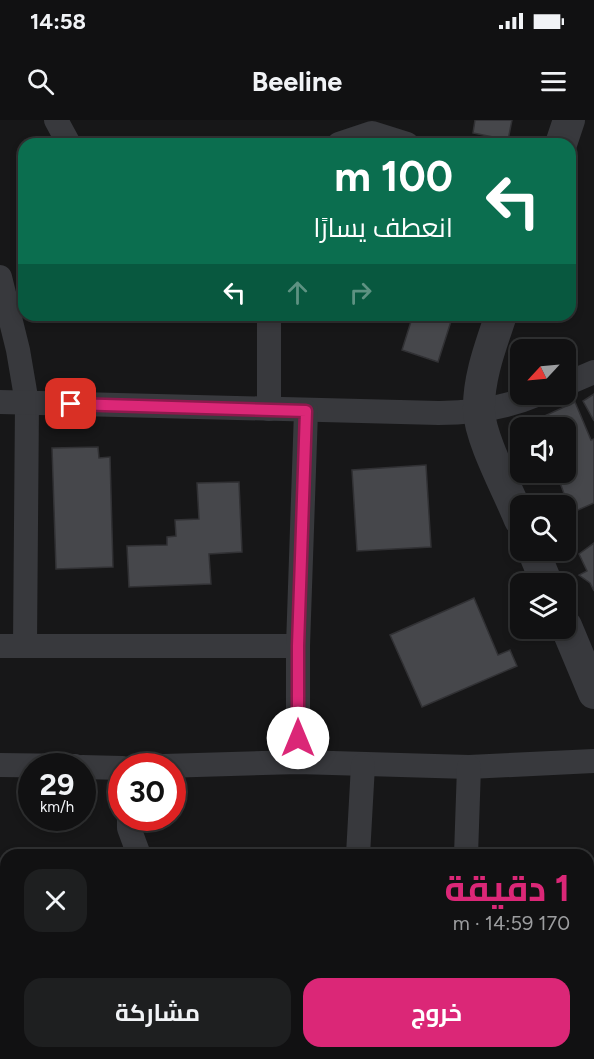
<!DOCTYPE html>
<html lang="ar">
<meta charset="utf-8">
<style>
body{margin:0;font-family:Figtree,Cairo,sans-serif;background:#1e1f20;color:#f1f3f6;direction:rtl;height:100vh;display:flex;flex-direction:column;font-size:22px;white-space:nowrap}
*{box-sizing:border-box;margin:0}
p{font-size:20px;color:#9c9d9f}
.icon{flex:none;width:33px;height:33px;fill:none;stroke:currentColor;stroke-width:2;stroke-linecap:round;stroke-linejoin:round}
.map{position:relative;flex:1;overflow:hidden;direction:ltr}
.panel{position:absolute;left:0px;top:729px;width:594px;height:210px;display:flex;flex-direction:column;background:#111112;border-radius:18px 18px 0 0;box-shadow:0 3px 9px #0003,0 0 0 2px #303132;direction:rtl}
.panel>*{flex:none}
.guide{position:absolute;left:18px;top:18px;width:558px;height:183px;border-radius:18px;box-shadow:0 3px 9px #0003,0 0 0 2px #303132;direction:rtl;background:#0b6e4f;color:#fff;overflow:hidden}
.needle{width:39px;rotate:244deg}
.buttons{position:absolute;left:510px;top:219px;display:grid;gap:12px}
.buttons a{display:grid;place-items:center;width:66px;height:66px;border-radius:12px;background:#111112;box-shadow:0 3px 9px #0003,0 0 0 2px #303132;font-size:30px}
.speed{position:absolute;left:18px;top:633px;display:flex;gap:12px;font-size:30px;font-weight:700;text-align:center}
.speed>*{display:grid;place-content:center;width:78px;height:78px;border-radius:50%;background:#111112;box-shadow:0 3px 9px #0003,0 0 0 2px #303132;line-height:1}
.speed small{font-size:15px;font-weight:400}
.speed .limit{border:9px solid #d22;background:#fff;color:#111}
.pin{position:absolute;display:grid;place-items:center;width:51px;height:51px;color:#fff;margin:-26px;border-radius:12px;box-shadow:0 3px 9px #0006}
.me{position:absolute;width:66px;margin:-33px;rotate:0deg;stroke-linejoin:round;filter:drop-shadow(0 0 4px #0008)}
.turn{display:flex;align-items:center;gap:21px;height:126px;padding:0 24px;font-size:27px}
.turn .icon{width:78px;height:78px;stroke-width:2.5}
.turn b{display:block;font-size:42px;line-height:51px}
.lanes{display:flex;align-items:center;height:57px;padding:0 24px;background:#0003;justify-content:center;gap:30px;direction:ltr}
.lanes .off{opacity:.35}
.round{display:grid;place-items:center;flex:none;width:63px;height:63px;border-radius:18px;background:#1e1f20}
.head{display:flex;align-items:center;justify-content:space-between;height:102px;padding:0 24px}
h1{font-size:36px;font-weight:700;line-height:45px;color:#db2777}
.button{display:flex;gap:12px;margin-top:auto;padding:12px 24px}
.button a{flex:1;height:69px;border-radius:18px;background:#db2777;color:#fff;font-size:24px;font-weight:700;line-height:69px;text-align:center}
.button a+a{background:#1e1f20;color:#f1f3f6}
.status{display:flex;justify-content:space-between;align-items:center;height:42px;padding:0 30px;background:#111112;direction:ltr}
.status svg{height:16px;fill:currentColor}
header{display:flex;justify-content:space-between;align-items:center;height:78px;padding:0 24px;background:#111112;font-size:27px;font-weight:700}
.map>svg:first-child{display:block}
.building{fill:#46474b;stroke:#313134;stroke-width:1.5}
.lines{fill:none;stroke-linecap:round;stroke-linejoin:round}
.minor{stroke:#38393d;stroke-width:24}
.tertiary{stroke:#38393d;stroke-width:32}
.route-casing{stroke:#8e194d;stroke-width:15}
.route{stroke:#db2777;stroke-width:10}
</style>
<div class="status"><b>14:58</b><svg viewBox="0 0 49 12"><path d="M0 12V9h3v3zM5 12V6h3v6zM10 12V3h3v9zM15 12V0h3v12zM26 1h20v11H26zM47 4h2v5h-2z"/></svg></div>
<header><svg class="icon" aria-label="menu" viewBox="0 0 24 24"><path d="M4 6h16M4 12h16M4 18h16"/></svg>Beeline<svg class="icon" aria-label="search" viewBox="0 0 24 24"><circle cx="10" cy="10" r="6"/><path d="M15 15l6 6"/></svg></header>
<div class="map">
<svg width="594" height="939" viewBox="0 0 594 939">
<rect width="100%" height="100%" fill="#171718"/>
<!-- building -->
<g class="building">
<path d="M 475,0 L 512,0 L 508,20 L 473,13 Z"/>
<path d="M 413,195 L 453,195 L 438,242 L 402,230 Z"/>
<path d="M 594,274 L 594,301 L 583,281 Z"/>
<path d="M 575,282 L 591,320 L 594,319 L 594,383 L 571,393 L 558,357 L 545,362 L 541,352 L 566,352 L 566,308 L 545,308 L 540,298 Z"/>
<path d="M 98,327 L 99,338 L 110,337 L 113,447 L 56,449 L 52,328 Z"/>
<path d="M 426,345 L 431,427 L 357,431 L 352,350 Z"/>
<path d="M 239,362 L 242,432 L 209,434 L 211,464 L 129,467 L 127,426 L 167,425 L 167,417 L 176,416 L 175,400 L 199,399 L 197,363 Z"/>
<path d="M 594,423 L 594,471 L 590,463 L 579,455 L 587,451 L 579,434 Z"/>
<path d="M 474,478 L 498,535 L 510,530 L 517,546 L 422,587 L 390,515 Z"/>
</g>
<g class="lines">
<!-- minor -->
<g class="minor">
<path d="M 56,0 L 69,24"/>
<path d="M 339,24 L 372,13 L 407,24"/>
<path d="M 0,157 L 18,230 L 27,283 L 25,525"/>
<path d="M 566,264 L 594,252"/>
<path d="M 0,282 L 439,293 C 475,293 506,288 539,274"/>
<path d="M 269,289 L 269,195"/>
<path d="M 0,526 L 298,526"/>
<path d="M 298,642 L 298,526 L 306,291"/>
<path d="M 0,645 L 75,646"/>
<path d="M 163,646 L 298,642 L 469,647 L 594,641"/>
<path d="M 82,647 L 122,648"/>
<path d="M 129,698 L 129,708 L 139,735"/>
<path d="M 358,735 L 363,645"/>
<path d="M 466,735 L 469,647"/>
<path d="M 0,782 L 6,787"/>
<path d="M 156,933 L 157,939"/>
<path d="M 456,939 L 457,933"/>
</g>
<!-- tertiary -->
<g class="tertiary">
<path d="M 561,24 L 569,0"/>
<path d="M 501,195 C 491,225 478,258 479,291 C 480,319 509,372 520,400"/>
<path d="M 533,430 L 547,464"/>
<path d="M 566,506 L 594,573"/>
</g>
</g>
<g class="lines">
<defs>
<path id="route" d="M 71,284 L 306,291 L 298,526 L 298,618"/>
</defs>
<!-- route casing -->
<use href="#route" class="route-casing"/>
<!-- route -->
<use href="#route" class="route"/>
</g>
</svg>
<div class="buttons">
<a><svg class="needle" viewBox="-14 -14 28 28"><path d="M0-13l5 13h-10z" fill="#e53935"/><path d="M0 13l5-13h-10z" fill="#9c9d9f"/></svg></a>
<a><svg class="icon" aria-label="sound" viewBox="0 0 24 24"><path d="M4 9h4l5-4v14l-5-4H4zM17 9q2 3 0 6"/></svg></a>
<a><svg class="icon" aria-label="search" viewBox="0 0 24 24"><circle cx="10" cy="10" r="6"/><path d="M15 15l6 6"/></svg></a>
<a><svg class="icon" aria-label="layers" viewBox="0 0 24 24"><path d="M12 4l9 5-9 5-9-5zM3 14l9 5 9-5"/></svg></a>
</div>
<div class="speed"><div>29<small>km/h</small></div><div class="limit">30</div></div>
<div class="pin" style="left:71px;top:284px;background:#d93025"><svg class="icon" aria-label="arrive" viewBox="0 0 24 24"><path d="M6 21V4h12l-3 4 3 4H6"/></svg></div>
<svg class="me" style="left:298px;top:618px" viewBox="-20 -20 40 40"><circle r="19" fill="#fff"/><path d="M0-13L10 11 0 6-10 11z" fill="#db2777"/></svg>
<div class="guide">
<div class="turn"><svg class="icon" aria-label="left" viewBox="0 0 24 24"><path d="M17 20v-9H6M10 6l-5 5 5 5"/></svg><div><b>100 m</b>انعطف يسارًا</div></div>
<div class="lanes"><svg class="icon" aria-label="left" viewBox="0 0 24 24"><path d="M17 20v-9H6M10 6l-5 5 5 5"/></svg><svg class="icon off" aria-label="ahead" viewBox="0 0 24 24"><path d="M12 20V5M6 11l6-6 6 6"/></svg><svg class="icon off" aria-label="right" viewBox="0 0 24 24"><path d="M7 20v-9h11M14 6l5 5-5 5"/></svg></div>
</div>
<section class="panel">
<div class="head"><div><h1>1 دقيقة</h1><p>170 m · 14:59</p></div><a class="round"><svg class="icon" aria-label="close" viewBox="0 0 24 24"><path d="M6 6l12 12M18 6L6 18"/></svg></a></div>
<div class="button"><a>خروج</a><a>مشاركة</a></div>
</section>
</div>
